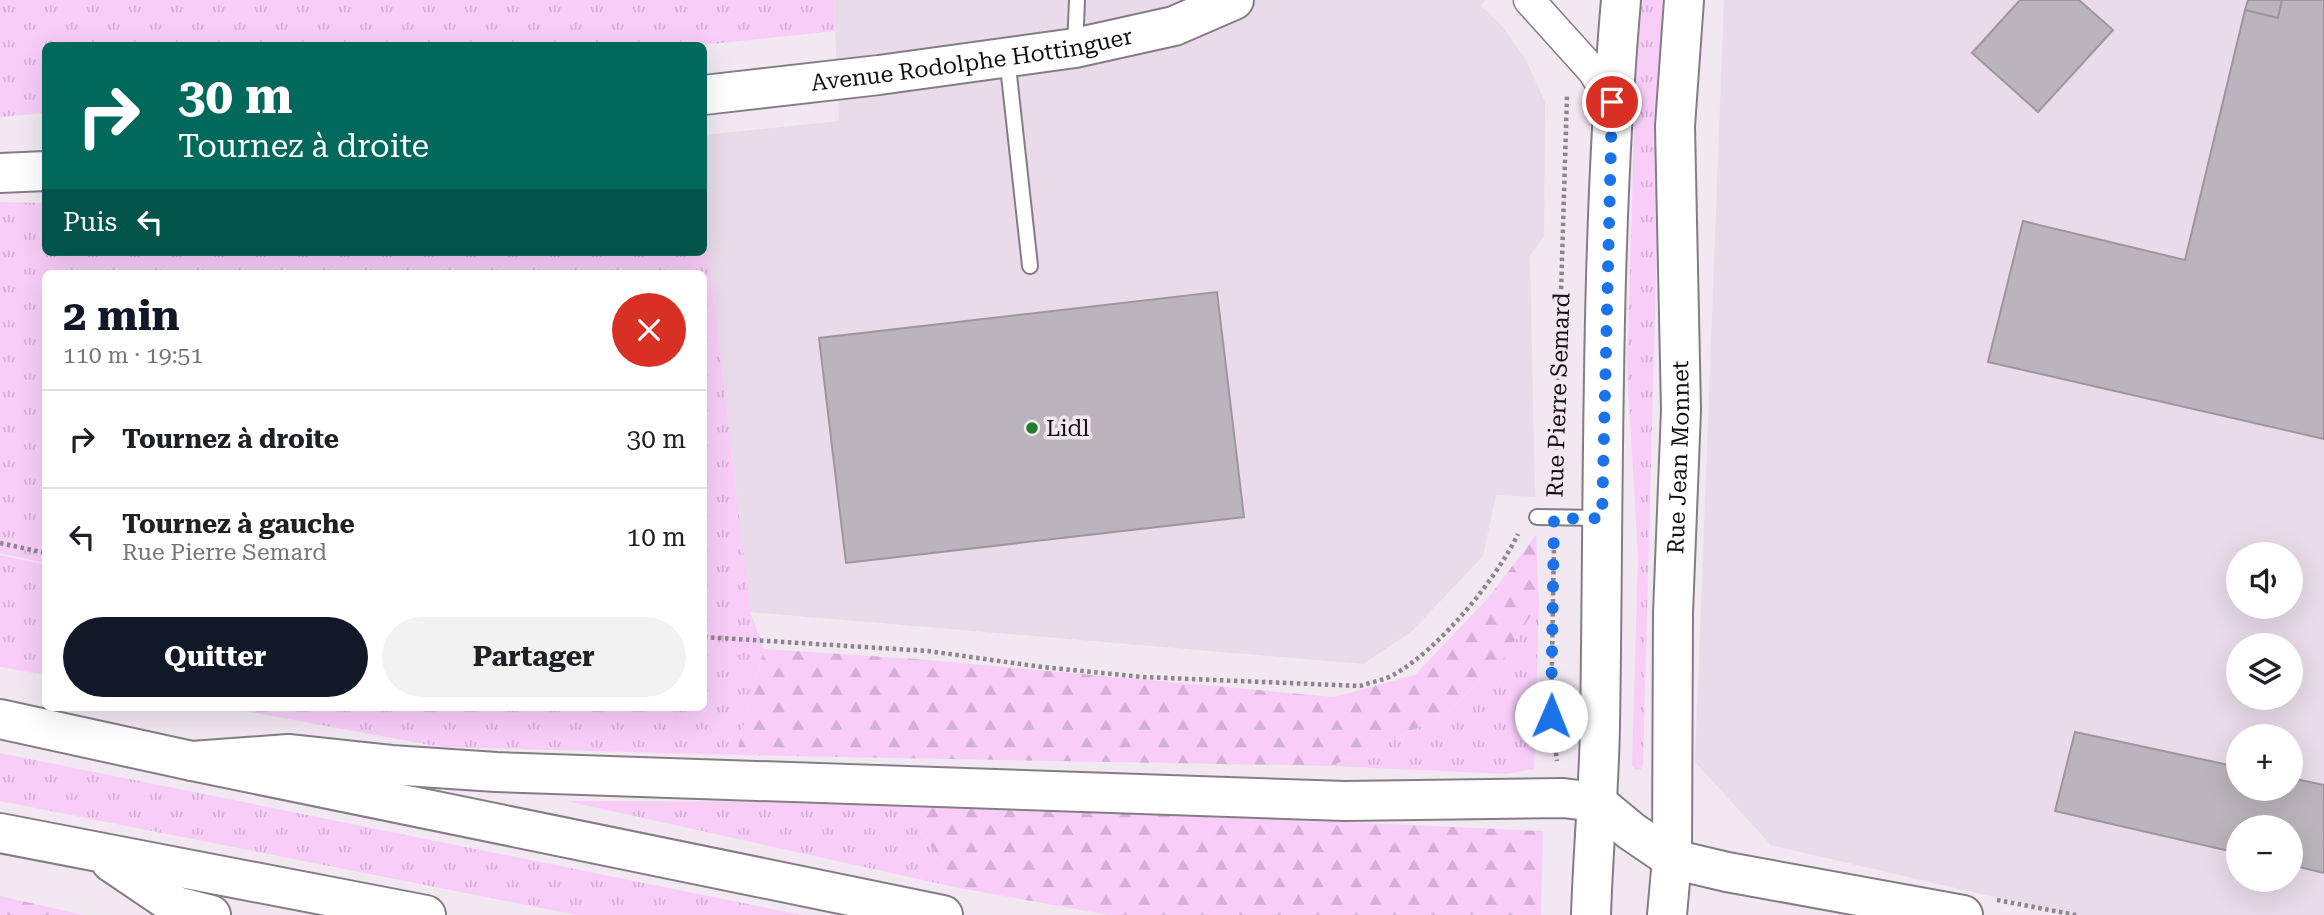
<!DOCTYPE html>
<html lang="fr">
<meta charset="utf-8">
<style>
body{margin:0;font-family:"Roboto Serif",serif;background:#f2f2f2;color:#202124;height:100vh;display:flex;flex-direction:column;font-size:26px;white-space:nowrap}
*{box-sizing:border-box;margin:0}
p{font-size:23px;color:#757577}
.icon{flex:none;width:38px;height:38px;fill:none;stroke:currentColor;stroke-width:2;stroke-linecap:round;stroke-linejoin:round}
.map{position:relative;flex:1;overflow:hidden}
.drawer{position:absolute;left:42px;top:270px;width:665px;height:441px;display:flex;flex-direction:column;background:#fff;border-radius:10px;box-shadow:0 7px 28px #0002}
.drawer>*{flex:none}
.banner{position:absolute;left:42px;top:42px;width:665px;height:214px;border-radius:10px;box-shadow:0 7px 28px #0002;background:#00695c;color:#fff;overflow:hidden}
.buttons{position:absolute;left:2226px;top:542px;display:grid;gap:14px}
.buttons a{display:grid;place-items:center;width:77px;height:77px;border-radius:50%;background:#fff;box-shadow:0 7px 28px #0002;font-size:35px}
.pin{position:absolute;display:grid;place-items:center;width:60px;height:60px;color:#fff;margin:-30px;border:4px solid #fff;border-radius:50%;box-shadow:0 2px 7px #0007}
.me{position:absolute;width:77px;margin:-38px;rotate:1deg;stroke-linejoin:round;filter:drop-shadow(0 0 5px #0008)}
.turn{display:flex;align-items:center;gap:24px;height:147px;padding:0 21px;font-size:32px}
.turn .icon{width:91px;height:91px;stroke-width:2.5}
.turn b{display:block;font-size:49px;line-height:60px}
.then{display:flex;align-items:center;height:66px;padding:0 21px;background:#0003;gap:14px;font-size:26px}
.round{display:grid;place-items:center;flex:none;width:74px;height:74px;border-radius:37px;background:#f2f2f2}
.head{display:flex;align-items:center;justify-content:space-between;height:119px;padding:0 21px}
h1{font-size:42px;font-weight:700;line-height:52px;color:#111827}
.action{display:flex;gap:14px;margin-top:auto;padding:14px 21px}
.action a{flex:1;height:80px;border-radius:42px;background:#111827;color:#fff;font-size:28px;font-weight:700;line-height:80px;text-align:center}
.action a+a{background:#f2f2f2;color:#202124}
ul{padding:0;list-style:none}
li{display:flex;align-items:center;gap:21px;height:98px;padding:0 21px;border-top:2px solid #e0e0e0}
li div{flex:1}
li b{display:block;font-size:26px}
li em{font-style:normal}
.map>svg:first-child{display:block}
.built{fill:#e9dbe9;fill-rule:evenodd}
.grass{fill:url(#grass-tufts)}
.forest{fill:url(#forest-firs)}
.building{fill:#bcb4bc;stroke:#9e969e;stroke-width:2}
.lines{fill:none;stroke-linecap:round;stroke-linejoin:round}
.lane-casing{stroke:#857d85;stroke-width:18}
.street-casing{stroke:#857d85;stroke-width:33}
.secondary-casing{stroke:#857d85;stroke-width:42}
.highway-casing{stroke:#857d85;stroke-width:42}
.path{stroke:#8d878d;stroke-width:4.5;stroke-dasharray:3.5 3.5;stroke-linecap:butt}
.lane{stroke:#fff;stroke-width:14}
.street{stroke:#fff;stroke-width:30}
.secondary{stroke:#fff;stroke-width:38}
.highway{stroke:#fff;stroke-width:38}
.route{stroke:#1a73e8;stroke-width:12;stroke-dasharray:0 21.6}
.poi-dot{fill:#207c2c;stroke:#f1e8f1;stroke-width:2.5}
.labels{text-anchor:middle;stroke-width:7;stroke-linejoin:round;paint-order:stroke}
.street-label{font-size:23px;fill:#120f12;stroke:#f1e8f1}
.poi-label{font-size:23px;fill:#120f12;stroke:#f1e8f1;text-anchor:start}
</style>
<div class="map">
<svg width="2324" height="915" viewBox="0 0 2324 915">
<defs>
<pattern id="grass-tufts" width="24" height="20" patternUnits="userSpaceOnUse" patternTransform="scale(1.75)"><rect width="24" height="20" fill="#f8cef9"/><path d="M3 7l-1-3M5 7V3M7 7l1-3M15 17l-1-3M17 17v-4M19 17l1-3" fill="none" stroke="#d4b0d4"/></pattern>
<pattern id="forest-firs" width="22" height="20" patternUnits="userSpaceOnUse" patternTransform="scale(1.75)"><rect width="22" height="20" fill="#f8cef9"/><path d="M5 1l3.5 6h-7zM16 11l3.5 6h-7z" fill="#d4b0d4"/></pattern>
</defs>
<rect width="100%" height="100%" fill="#f1e8f1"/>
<!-- built -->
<g class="built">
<path d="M 834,0 L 1485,0 L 1481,6 L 1501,25 L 1525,58 L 1545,102 L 1544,237 L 1530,255 L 1535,497 L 1496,495 L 1483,556 L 1412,631 L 1363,664 L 750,612 L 704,212 L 704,135 L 839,121 Z"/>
<path d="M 1724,0 L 2324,0 L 2324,915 L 2071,915 L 1771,845 L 1695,762 ZM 2238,555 L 2291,555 L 2291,607 L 2238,607 ZM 2238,646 L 2291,646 L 2291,698 L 2238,698 ZM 2238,737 L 2291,737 L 2291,789 L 2238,789 ZM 2238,828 L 2291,828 L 2291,880 L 2238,880 Z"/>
</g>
<!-- grass -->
<g class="grass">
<path d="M 0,0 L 834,0 L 835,31 L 693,46 L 46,46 L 45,113 L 0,117 Z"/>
<path d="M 1638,0 L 1666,0 L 1660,124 L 1643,765 L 1641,769 L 1636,770 L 1632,766 L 1638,556 L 1627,367 Z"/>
<path d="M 0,202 L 45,203 L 46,252 L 704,252 L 704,212 L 750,611 L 764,649 L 736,755 L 441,747 L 222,707 L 704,707 L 704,273 L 46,273 L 45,563 L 0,553 Z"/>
<path d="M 0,555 L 45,565 L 45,675 L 0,667 Z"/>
<path d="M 1539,603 L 1534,769 L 1506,774 L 1331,766 L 1442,717 L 1504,658 Z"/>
<path d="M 0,753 L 95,772 L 802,915 L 577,915 L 0,801 Z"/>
<path d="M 566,801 L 901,802 L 959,888 Z"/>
</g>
<!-- forest -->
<g class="forest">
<path d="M 1536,535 L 1539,603 L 1504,658 L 1442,717 L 1331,766 L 736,755 L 764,649 L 917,659 L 1334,697 L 1415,675 L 1488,598 Z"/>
<path d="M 901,802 L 1543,831 L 1541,915 L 1109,915 L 959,888 Z"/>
<path d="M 0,896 L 84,915 L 0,915 Z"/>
</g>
<!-- building -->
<g class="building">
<path d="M 2020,0 L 2079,0 L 2113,30 L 2038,112 L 1972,53 Z"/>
<path d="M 2248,0 L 2282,0 L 2278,18 L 2245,10 Z"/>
<path d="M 2282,0 L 2324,0 L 2324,439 L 1988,362 L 2023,221 L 2185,260 L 2245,10 L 2278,18 Z"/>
<path d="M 1217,292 L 1244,517 L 846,563 L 819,338 Z"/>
<path d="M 2075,732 L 2238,767 L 2238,789 L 2291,789 L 2291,778 L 2324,785 L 2324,873 L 2291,865 L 2291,828 L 2238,828 L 2238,853 L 2055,811 Z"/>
</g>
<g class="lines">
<defs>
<g id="lane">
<path d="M 1075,48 L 1077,0"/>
<path d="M 1007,57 L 1030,266"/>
<path d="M 1537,517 L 1601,518"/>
</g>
<path id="street" d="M 1529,0 L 1593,71 L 1612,102"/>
<g id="secondary">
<path id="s1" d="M 704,95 L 879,75 L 1075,48 L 1174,26 L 1234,0"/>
<path d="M 0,173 L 46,171"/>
<path d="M 1596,802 L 1631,831 L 1672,859 L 1727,872 L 1963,915"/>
<path d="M 1591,915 C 1593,852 1599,788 1600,725 C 1604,483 1600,241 1621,0"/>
<path id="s2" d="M 1667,915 L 1672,859 L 1673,613 L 1681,410 L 1675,126 L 1684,0"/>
</g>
<g id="highway">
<path d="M 0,719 L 192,761 L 943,915"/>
<path d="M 192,761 L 288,754 L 391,765 L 496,772 L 1345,801 L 1563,798 L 1596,802"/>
<path d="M 0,833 L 426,915"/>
<path d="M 111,862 L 176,906 L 211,915"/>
</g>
</defs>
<!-- lane casing -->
<use href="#lane" class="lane-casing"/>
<!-- street casing -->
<use href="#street" class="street-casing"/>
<!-- secondary casing -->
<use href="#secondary" class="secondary-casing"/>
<!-- highway casing -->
<use href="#highway" class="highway-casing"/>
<!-- path -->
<g class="path">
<path d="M 1555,492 L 1567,95"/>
<path d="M 0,543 L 46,553"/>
<path d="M 1554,543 L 1551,716 L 1557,761"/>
<path d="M 704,637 L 928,651 L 1042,667 L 1143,677 L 1360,686 C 1371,682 1385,680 1395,674 C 1440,648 1496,580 1518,534"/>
<path d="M 1997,900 L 2076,915"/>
</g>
<!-- lane -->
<use href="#lane" class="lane"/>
<!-- street -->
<use href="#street" class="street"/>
<!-- secondary -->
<use href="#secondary" class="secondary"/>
<!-- highway -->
<use href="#highway" class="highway"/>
</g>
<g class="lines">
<!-- route -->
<path class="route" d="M 1551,716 L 1554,519 L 1602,518 L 1612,102"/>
</g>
<!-- markers -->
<circle class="poi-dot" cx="1032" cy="428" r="7"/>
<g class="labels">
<!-- street labels -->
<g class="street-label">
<text dy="8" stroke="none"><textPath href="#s1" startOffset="270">Avenue Rodolphe Hottinguer</textPath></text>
<text transform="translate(1558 395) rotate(-88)" y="8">Rue Pierre Semard</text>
<text dy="8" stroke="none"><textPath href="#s2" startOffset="458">Rue Jean Monnet</textPath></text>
</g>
<!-- poi labels -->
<g class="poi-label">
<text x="1046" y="436">Lidl</text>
</g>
</g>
</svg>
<div class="buttons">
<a><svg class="icon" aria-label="sound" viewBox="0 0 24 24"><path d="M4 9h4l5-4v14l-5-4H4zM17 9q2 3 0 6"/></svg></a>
<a><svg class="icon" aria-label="layers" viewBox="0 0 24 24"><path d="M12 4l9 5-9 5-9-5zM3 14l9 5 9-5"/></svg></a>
<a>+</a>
<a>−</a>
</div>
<div class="pin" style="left:1612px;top:102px;background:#d93025"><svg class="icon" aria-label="arrive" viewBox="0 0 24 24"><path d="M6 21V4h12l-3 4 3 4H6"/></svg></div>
<svg class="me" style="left:1551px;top:716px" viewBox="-20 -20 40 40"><circle r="19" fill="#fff"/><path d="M0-13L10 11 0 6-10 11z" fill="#1a73e8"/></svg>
<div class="banner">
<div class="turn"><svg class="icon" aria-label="right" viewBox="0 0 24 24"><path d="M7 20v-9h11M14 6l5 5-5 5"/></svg><div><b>30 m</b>Tournez à droite</div></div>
<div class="then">Puis<svg class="icon" aria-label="left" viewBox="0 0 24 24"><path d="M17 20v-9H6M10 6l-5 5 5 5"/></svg></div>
</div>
<section class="drawer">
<div class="head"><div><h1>2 min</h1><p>110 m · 19:51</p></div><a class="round" style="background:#d93025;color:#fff"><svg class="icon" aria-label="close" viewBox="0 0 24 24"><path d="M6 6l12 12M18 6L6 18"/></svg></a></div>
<ul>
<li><svg class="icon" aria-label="right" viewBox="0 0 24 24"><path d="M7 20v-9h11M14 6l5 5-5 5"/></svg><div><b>Tournez à droite</b></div><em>30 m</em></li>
<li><svg class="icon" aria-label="left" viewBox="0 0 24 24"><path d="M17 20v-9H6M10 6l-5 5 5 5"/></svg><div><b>Tournez à gauche</b><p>Rue Pierre Semard</p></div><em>10 m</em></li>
</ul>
<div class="action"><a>Quitter</a><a>Partager</a></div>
</section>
</div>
